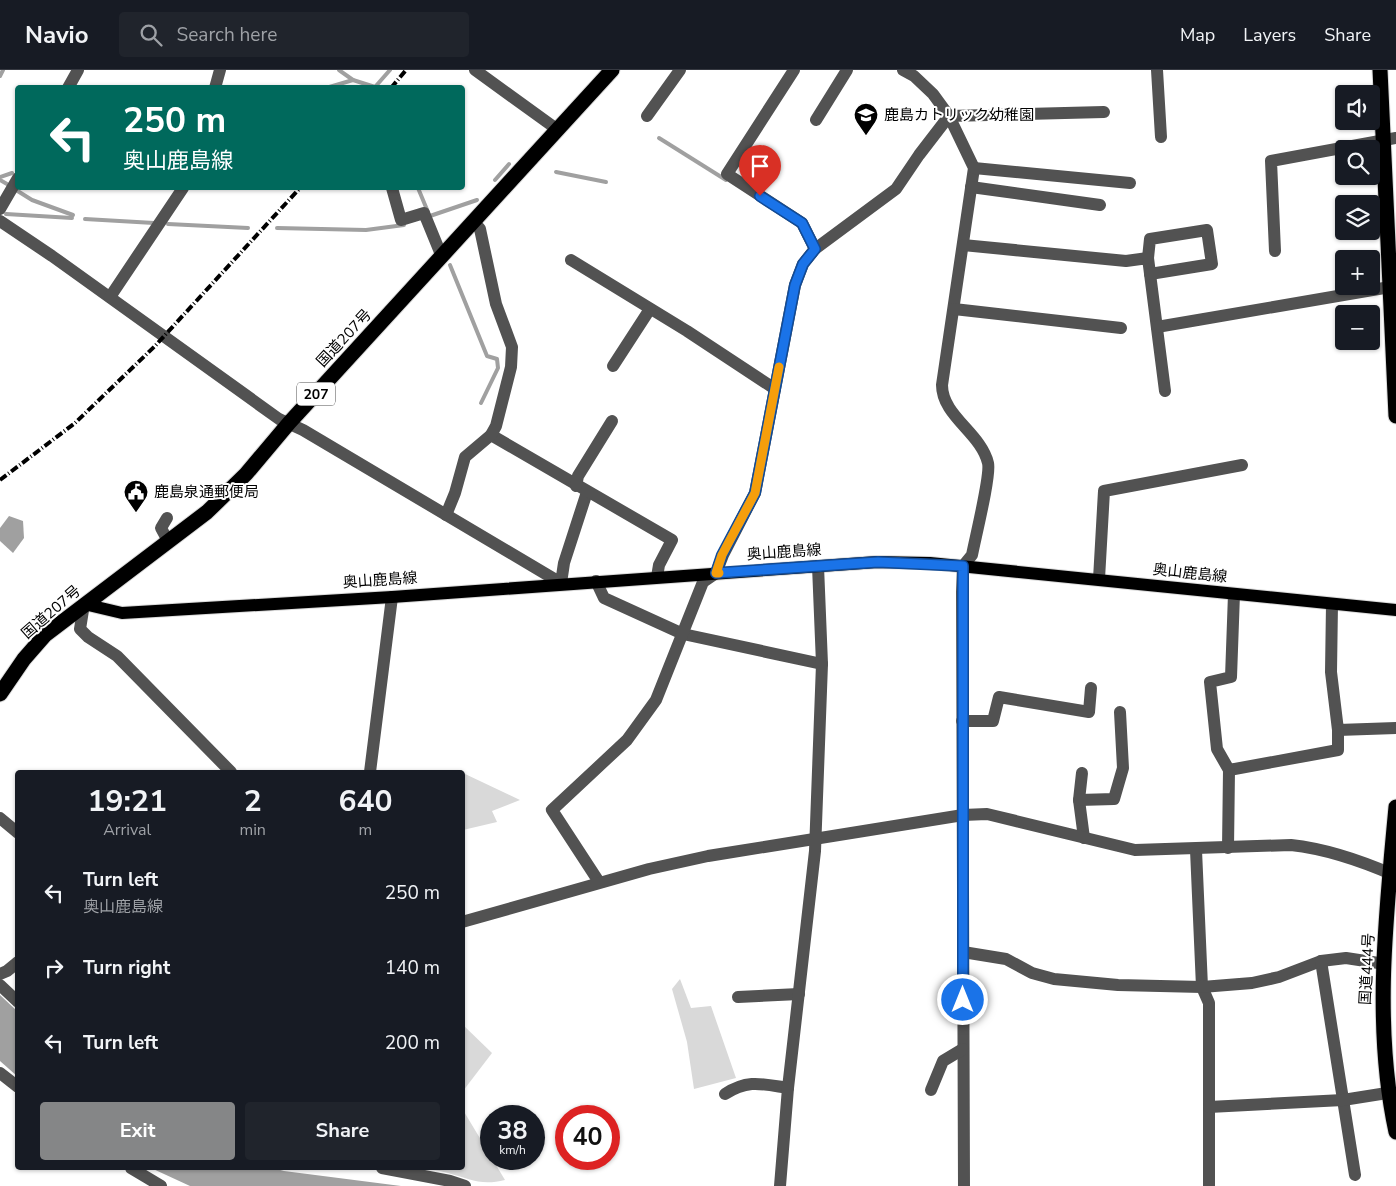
<!DOCTYPE html>
<meta charset="utf-8">
<style>
body{margin:0;font-family:"Nunito Sans","Noto Sans JP",sans-serif;background:#20242c;color:#f1f3f6;height:100vh;display:flex;flex-direction:column;font-size:19px;white-space:nowrap}
*{box-sizing:border-box;margin:0}
p{font-size:16px;color:#9ea1a6}
.icon{flex:none;width:28px;height:28px;fill:none;stroke:currentColor;stroke-width:2;stroke-linecap:round;stroke-linejoin:round}
.map{position:relative;flex:1;overflow:hidden}
.drawer{position:absolute;left:15px;top:700px;width:450px;height:400px;display:flex;flex-direction:column;background:#171b24;border-radius:5px;box-shadow:0 1px 4px #0004}
.drawer>*{flex:none}
.hud{position:absolute;left:15px;top:15px;width:450px;height:105px;border-radius:5px;box-shadow:0 1px 4px #0004;background:#00695c;color:#fff;overflow:hidden}
.controls{position:absolute;left:1335px;top:15px;display:grid;gap:10px}
.controls a{display:grid;place-items:center;width:45px;height:45px;border-radius:5px;background:#171b24;box-shadow:0 1px 4px #0004;font-size:25px}
.speed{position:absolute;left:480px;top:1035px;display:flex;gap:10px;font-size:25px;font-weight:700;text-align:center}
.speed>*{display:grid;place-content:center;width:65px;height:65px;border-radius:50%;background:#171b24;box-shadow:0 1px 4px #0004;line-height:1}
.speed small{font-size:12px;font-weight:400}
.speed .limit{border:8px solid #d22;background:#fff;color:#111}
.pin{position:absolute;display:grid;place-items:center;width:42px;height:42px;color:#fff;margin:-51px -21px;border-radius:50% 50% 50% 0;rotate:-45deg;box-shadow:0 0 5px #0007}
.pin .icon{rotate:45deg}
.me{position:absolute;width:55px;margin:-28px;rotate:0deg;stroke-linejoin:round;filter:drop-shadow(0 0 4px #0008)}
.turn{display:flex;align-items:center;gap:18px;height:105px;padding:0 25px;font-size:22px}
.turn .icon{width:65px;height:65px;stroke-width:2.5}
.turn b{display:block;font-size:35px;line-height:42px}
.eta{display:flex;justify-content:space-evenly;align-items:center;height:85px;text-align:center}
.eta b{font-size:30px;font-weight:700;line-height:35px}
.action{display:flex;gap:10px;margin-top:auto;padding:10px 25px}
.action a{flex:1;height:58px;border-radius:5px;background:#858687;color:#fff;font-size:20px;font-weight:700;line-height:58px;text-align:center}
.action a+a{background:#20242c;color:#f1f3f6}
ul{padding:0;list-style:none}
li{display:flex;align-items:center;gap:15px;height:75px;padding:0 25px}
li div{flex:1}
li b{display:block;font-size:19px}
li em{font-style:normal}
header{display:flex;align-items:center;gap:30px;box-sizing:border-box;height:70px;padding:0 25px;background:#171b24;border-bottom:1px solid #363941}
header strong{font-size:24px}
nav{display:flex;gap:28px;margin-inline-start:auto;font-size:18px}
.search{width:350px;height:45px;background:#20242c;display:flex;align-items:center;gap:12px;box-sizing:border-box;padding:0 18px;border-radius:5px;color:#9ea1a6;font-size:19px}
.map>svg:first-child{display:block}
.green{fill:#d9d9d9}
.water{fill:#a0a0a0}
.lines{fill:none;stroke-linecap:round;stroke-linejoin:round}
.stream{stroke:#a0a0a0;stroke-width:4}
.major-casing{stroke:#dbdbdb;stroke-width:14}
.highway-casing{stroke:#dbdbdb;stroke-width:17}
.minor{stroke:#525252;stroke-width:12}
.major{stroke:#000;stroke-width:12}
.highway{stroke:#000;stroke-width:15}
.rail{stroke:#000;stroke-width:4;stroke-dasharray:8 2.5 1 2.5;stroke-linecap:butt}
.route-casing{stroke:#114b97;stroke-width:12}
.route{stroke:#1a73e8;stroke-width:9}
.slow{stroke:#f59e0b;stroke-width:9}
.labels{text-anchor:middle;stroke-width:4;stroke-linejoin:round;paint-order:stroke}
.shield{fill:#fff;stroke:#4c4c4c;stroke-width:1}
.shield-label{font-size:14px;font-weight:bold;fill:#000}
.poi-label{font-size:15px;fill:#000;stroke:#fff;text-anchor:start}
.street-label{font-size:15px;fill:#000;stroke:#fff}
</style>
<header>
<strong>Navio</strong>
<div class="search"><svg class="icon" aria-label="search" viewBox="0 0 24 24"><circle cx="10" cy="10" r="6"/><path d="M15 15l6 6"/></svg>Search here</div>
<nav><a>Map</a><a>Layers</a><a>Share</a></nav>
</header>
<div class="map">
<svg width="1396" height="1116" viewBox="0 0 1396 1116">
<rect width="100%" height="100%" fill="#fff"/>
<!-- green -->
<g class="green">
<path d="M 463,703 L 520,730 L 492,741 L 497,752 L 463,760 Z"/>
<path d="M 680,909 L 691,938 L 711,936 L 736,1008 L 694,1019 L 687,972 L 672,919 Z"/>
<path d="M 462,954 L 492,983 L 463,1021 L 462,1021 Z"/>
<path d="M 463,1040 L 505,1110 C 481,1116 470,1109 448,1103 C 437,1100 426,1099 415,1098 L 462,1098 Z"/>
</g>
<!-- water -->
<g class="water">
<path d="M 9,446 L 23,451 L 24,468 L 13,483 L 0,471 L 0,458 Z"/>
<path d="M 0,925 L 17,941 L 17,1006 L 0,991 Z"/>
<path d="M 151,1098 L 273,1098 L 284,1101 L 401,1116 L 190,1116 Z"/>
</g>
<g class="lines">
<!-- stream -->
<g class="stream">
<path d="M 339,0 L 353,10 L 375,17 L 390,0"/>
<path d="M 0,6 L 3,0"/>
<path d="M 326,18 L 353,10"/>
<path d="M 659,68 L 726,110"/>
<path d="M 556,102 L 606,112"/>
<path d="M 0,107 L 12,103"/>
<path d="M 0,110 L 7,114"/>
<path d="M 495,110 L 509,94"/>
<path d="M 418,118 L 428,142"/>
<path d="M 16,120 L 32,130 L 73,145"/>
<path d="M 6,144 L 72,148"/>
<path d="M 427,147 L 477,130"/>
<path d="M 85,149 L 154,153"/>
<path d="M 168,154 L 248,158"/>
<path d="M 277,158 L 366,160 L 404,155"/>
<path d="M 450,195 L 487,286 L 497,289 L 498,298 L 481,333"/>
</g>
<defs>
<path id="major" d="M 84,534 L 122,543 L 392,527 L 877,492 L 930,493 L 1396,540"/>
<g id="highway">
<path d="M 1380,0 L 1396,346"/>
<path d="M 0,624 L 24,589 L 45,565 L 207,442 L 246,404 L 289,353 L 612,0"/>
<path d="M 1396,737 C 1386,845 1373,956 1396,1062"/>
</g>
</defs>
<!-- major casing -->
<use href="#major" class="major-casing"/>
<!-- highway casing -->
<use href="#highway" class="highway-casing"/>
<!-- minor -->
<g class="minor">
<path d="M 475,0 L 558,60"/>
<path d="M 794,0 L 727,104 L 802,153 L 815,179"/>
<path d="M 903,0 L 914,6 L 933,24 L 949,46 L 974,98 L 942,315 C 942,346 981,363 988,393 C 991,405 975,469 972,485 L 963,496 L 962,522 L 964,1116"/>
<path d="M 1157,0 L 1161,67"/>
<path d="M 68,18 L 78,0"/>
<path d="M 215,18 L 220,0"/>
<path d="M 647,46 L 680,0"/>
<path d="M 949,46 L 1104,42"/>
<path d="M 816,50 L 847,0"/>
<path d="M 974,98 L 1130,113"/>
<path d="M 971,117 L 1100,135"/>
<path d="M 392,118 L 401,150 L 424,143 L 442,187"/>
<path d="M 0,139 L 18,108"/>
<path d="M 0,151 L 52,186 L 279,349 L 303,360 L 561,513 L 564,493 L 587,422"/>
<path d="M 963,175 L 1126,191 L 1148,188 L 1165,321"/>
<path d="M 1275,181 L 1271,91 L 1396,68"/>
<path d="M 1148,188 L 1150,169 L 1207,160 L 1212,194 L 1150,204"/>
<path d="M 571,190 L 687,261 L 775,319"/>
<path d="M 110,227 L 183,118"/>
<path d="M 954,239 L 1121,258"/>
<path d="M 1157,257 L 1390,217"/>
<path d="M 613,296 L 650,239"/>
<path d="M 491,365 L 672,470 L 659,495 L 657,507"/>
<path d="M 576,416 L 578,406 L 612,351"/>
<path d="M 446,445 L 455,423 L 465,387 L 491,365 L 496,356 L 511,297 L 512,277 L 496,234 L 480,159 L 474,152"/>
<path d="M 167,448 L 161,458 L 168,471"/>
<path d="M 1099,509 L 1104,421 L 1242,395"/>
<path d="M 596,511 L 604,528 L 683,564 L 822,594"/>
<path d="M 84,534 L 80,559 L 88,567 L 117,586 L 231,702"/>
<path d="M 1332,534 L 1331,602 L 1338,660 L 1396,658"/>
<path d="M 962,651 L 993,651 L 999,627 L 1089,642 L 1091,618"/>
<path d="M 1229,700 L 1338,680 L 1338,660"/>
<path d="M 370,702 L 392,527"/>
<path d="M 1082,703 L 1079,730 L 1084,768"/>
<path d="M 1079,730 L 1114,729 L 1123,698 L 1120,642"/>
<path d="M 0,748 L 18,763"/>
<path d="M 1228,778 L 1229,700 L 1217,679 L 1210,612 L 1231,607 L 1234,524"/>
<path d="M 1196,780 L 1202,917 L 1209,933 L 1209,1116"/>
<path d="M 599,812 L 552,740 L 627,670 L 656,630 L 703,512 L 716,503 L 723,485 L 755,423 L 795,215 L 803,194 L 815,179 L 896,119 L 919,85 L 949,46"/>
<path d="M 462,852 L 649,799 L 708,786 L 963,745 L 987,744 L 1135,780 L 1291,775 C 1328,779 1362,791 1396,806"/>
<path d="M 963,882 L 1006,889 L 1032,903 L 1054,909 L 1118,915 L 1202,917 L 1252,913 L 1279,907 L 1321,891 L 1346,888 L 1385,894"/>
<path d="M 1321,891 L 1355,1105"/>
<path d="M 0,904 L 7,901 L 18,892"/>
<path d="M 0,915 L 18,932"/>
<path d="M 738,927 L 799,924"/>
<path d="M 0,1003 L 18,1017"/>
<path d="M 931,1020 L 943,991 L 963,979"/>
<path d="M 725,1024 C 748,1009 762,1014 788,1018"/>
<path d="M 1209,1037 L 1343,1030 L 1387,1023"/>
<path d="M 131,1098 L 161,1116"/>
<path d="M 382,1098 L 450,1111 L 465,1116"/>
<path d="M 780,1116 L 788,1018 L 815,781 L 822,594 L 818,496"/>
</g>
<!-- major -->
<use href="#major" class="major"/>
<!-- highway -->
<use href="#highway" class="highway"/>
<!-- rail -->
<g class="rail">
<path d="M 391,18 L 406,0"/>
<path d="M 0,410 L 75,353 L 155,276 L 300,118"/>
</g>
</g>
<g class="lines">
<defs>
<path id="route" d="M 760,126 L 802,153 L 815,179 L 803,194 L 795,215 L 755,423 L 722,485 L 716,503 L 878,492 L 963,496 L 963,930"/>
</defs>
<!-- route casing -->
<use href="#route" class="route-casing"/>
<!-- route -->
<use href="#route" class="route"/>
<!-- slow -->
<path class="slow" d="M 719,503 L 716,503 L 722,485 L 755,423 L 779,297"/>
</g>
<!-- icons -->
<defs>
<symbol id="school-pin" viewBox="-11 -11 22 30"><path d="M0 17L-7.5 6A9.5 9.5 0 1 1 7.5 6Z" fill="#000" stroke="#fff"/><path d="M0-5L7-2L0 1L-7-2ZM-4 1L0 2.5L4 1V4Q0 6-4 4Z" fill="#fff"/></symbol>
<symbol id="civic-pin" viewBox="-11 -11 22 30"><path d="M0 17L-7.5 6A9.5 9.5 0 1 1 7.5 6Z" fill="#000" stroke="#fff"/><path d="M-.6-6.5H3V-4.5H.6V-3L4-1V1h2V6H-6V1h2V-1L-.6-3ZM-1.2 2.5V6h2.4V2.5Z" fill="#fff"/></symbol>
</defs>
<g fill-rule="evenodd">
<use href="#school-pin" x="852" y="31" width="28" height="38"/>
<use href="#civic-pin" x="122" y="408" width="28" height="38"/>
</g>
<g class="labels">
<!-- shield labels -->
<rect class="shield" x="297" y="312.5" width="38" height="23" rx="4"/>
<g class="shield-label">
<text x="316" y="329">207</text>
</g>
<!-- poi labels -->
<g class="poi-label">
<text x="884" y="50">鹿島カトリック幼稚園</text>
<text x="154" y="427">鹿島泉通郵便局</text>
</g>
<!-- street labels -->
<g class="street-label">
<text transform="translate(344 268) rotate(-47)" y="5">国道207号</text>
<text transform="translate(784 482) rotate(-4)" y="5">奥山鹿島線</text>
<text transform="translate(1190 503) rotate(6)" y="5">奥山鹿島線</text>
<text transform="translate(380 510) rotate(-4)" y="5">奥山鹿島線</text>
<text transform="translate(51 542) rotate(-41)" y="5">国道207号</text>
<text transform="translate(1367 899) rotate(-87)" y="5">国道444号</text>
</g>
</g>
</svg>
<div class="controls">
<a><svg class="icon" aria-label="sound" viewBox="0 0 24 24"><path d="M4 9h4l5-4v14l-5-4H4zM17 9q2 3 0 6"/></svg></a>
<a><svg class="icon" aria-label="search" viewBox="0 0 24 24"><circle cx="10" cy="10" r="6"/><path d="M15 15l6 6"/></svg></a>
<a><svg class="icon" aria-label="layers" viewBox="0 0 24 24"><path d="M12 4l9 5-9 5-9-5zM3 14l9 5 9-5"/></svg></a>
<a>+</a>
<a>−</a>
</div>
<div class="speed"><div>38<small>km/h</small></div><div class="limit">40</div></div>
<div class="pin" style="left:760px;top:126px;background:#d93025"><svg class="icon" aria-label="arrive" viewBox="0 0 24 24"><path d="M6 21V4h12l-3 4 3 4H6"/></svg></div>
<svg class="me" style="left:963px;top:930px" viewBox="-20 -20 40 40"><circle r="17" fill="#1a73e8" stroke="#fff" stroke-width="3"/><path d="M0-11L8 9 0 5-8 9z" fill="#fff"/></svg>
<div class="hud">
<div class="turn"><svg class="icon" aria-label="left" viewBox="0 0 24 24"><path d="M17 20v-9H6M10 6l-5 5 5 5"/></svg><div><b>250 m</b>奥山鹿島線</div></div>
</div>
<section class="drawer">
<div class="eta">
<div><b>19:21</b><p>Arrival</p></div>
<div><b>2</b><p>min</p></div>
<div><b>640</b><p>m</p></div>
</div>
<ul>
<li><svg class="icon" aria-label="left" viewBox="0 0 24 24"><path d="M17 20v-9H6M10 6l-5 5 5 5"/></svg><div><b>Turn left</b><p>奥山鹿島線</p></div><em>250 m</em></li>
<li><svg class="icon" aria-label="right" viewBox="0 0 24 24"><path d="M7 20v-9h11M14 6l5 5-5 5"/></svg><div><b>Turn right</b></div><em>140 m</em></li>
<li><svg class="icon" aria-label="left" viewBox="0 0 24 24"><path d="M17 20v-9H6M10 6l-5 5 5 5"/></svg><div><b>Turn left</b></div><em>200 m</em></li>
</ul>
<div class="action"><a>Exit</a><a>Share</a></div>
</section>
</div>
